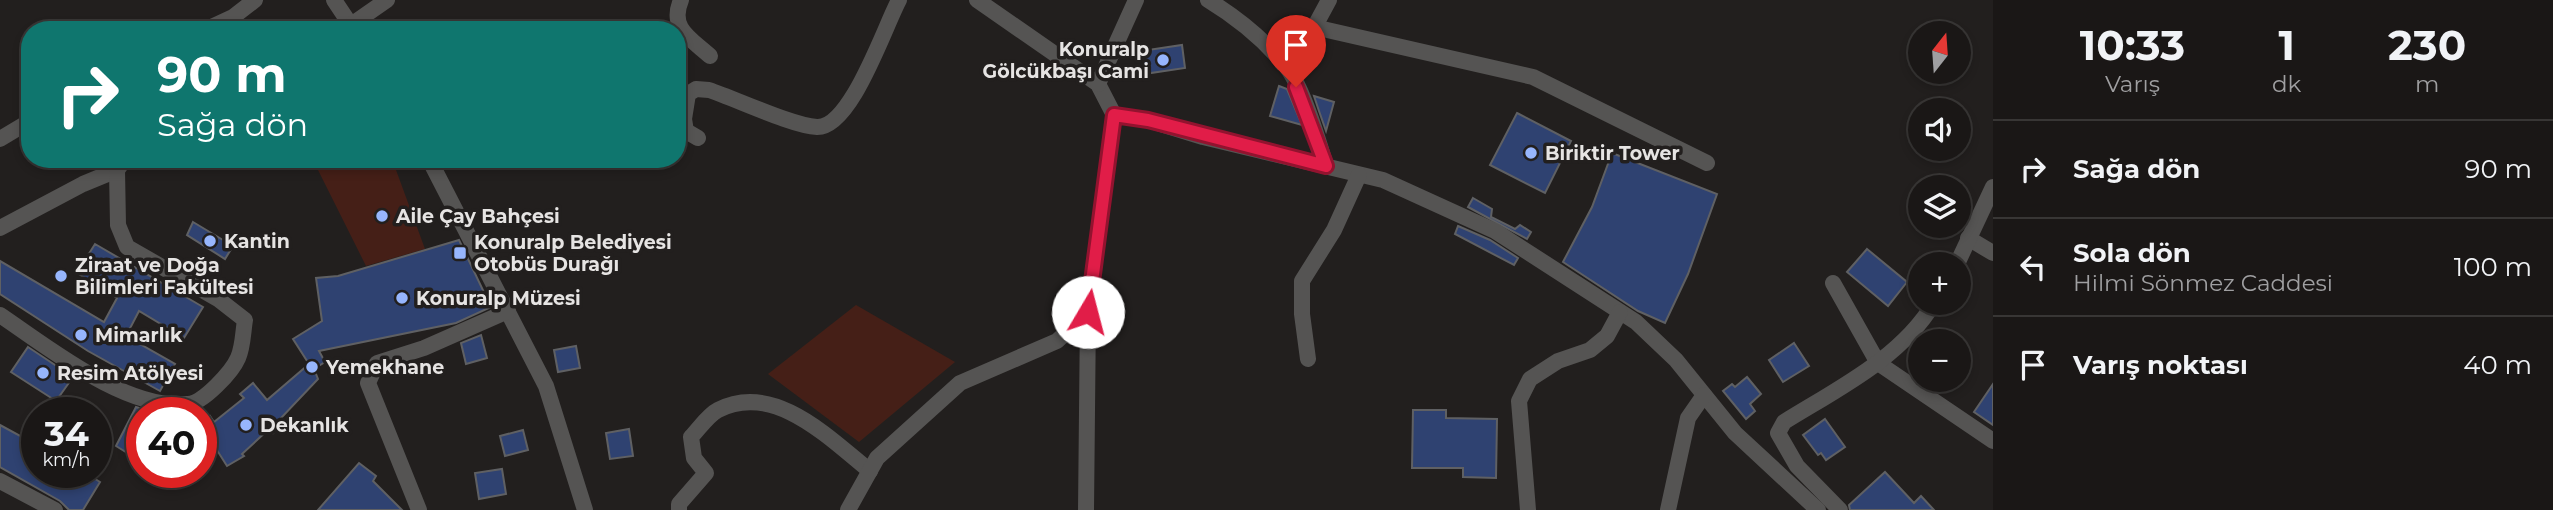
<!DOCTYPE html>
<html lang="tr">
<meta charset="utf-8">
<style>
body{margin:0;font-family:Montserrat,sans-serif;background:#272423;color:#f1f3f6;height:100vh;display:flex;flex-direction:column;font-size:26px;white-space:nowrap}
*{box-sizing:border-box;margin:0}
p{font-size:23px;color:#9f9fa1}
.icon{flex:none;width:38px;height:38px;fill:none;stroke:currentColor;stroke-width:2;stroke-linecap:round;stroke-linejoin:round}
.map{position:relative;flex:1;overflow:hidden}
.sheet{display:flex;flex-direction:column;background:#1a1716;width:560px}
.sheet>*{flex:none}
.hud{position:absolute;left:21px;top:21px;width:665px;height:147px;border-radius:28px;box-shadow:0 4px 10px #0003,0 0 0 2px #383635;background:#0f766e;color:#fff;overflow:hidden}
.needle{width:46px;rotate:17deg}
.tools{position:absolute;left:1908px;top:21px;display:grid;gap:14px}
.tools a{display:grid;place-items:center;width:63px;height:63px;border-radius:50%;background:#1a1716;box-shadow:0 4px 10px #0003,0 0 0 2px #383635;font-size:35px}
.speed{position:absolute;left:21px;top:397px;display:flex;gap:14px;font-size:35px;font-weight:700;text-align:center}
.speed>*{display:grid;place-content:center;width:91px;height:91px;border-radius:50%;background:#1a1716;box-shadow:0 4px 10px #0003,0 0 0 2px #383635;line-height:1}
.speed small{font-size:18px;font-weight:400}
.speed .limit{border:10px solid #d22;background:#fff;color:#111}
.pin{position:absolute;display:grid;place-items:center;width:60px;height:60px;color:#fff;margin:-72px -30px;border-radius:50% 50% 50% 0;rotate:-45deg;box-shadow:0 0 7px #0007}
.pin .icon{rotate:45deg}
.me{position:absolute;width:77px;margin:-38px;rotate:8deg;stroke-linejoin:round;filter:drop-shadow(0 0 5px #0008)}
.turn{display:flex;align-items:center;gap:24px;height:147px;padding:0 21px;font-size:32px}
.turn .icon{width:91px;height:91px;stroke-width:2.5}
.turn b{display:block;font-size:49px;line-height:60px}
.eta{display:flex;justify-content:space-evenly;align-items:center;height:119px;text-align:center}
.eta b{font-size:42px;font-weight:700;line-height:49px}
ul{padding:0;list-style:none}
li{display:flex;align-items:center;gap:21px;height:98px;padding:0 21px;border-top:2px solid #383635}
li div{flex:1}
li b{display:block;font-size:26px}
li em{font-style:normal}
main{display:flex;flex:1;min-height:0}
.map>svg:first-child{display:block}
.green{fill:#451f17}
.building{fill:#2f4271;stroke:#5f6063;stroke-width:2}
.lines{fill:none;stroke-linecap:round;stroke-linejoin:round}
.minor{stroke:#555453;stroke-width:16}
.route-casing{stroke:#92132f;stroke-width:18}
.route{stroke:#e11d48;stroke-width:12}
.poi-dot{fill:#97b6fd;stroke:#221f1e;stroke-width:2.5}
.labels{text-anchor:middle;stroke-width:7;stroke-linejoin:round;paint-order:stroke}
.poi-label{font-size:19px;font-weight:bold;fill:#e6e4e3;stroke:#221f1e;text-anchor:start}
</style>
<main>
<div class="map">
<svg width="1993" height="510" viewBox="0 0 1993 510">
<rect width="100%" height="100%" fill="#221f1e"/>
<!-- green -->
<g class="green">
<path d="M 345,159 L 392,159 L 425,249 L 366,266 L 317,168 Z"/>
<path d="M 856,305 L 955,362 L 859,442 L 768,374 Z"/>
</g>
<!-- building -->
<g class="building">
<path d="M 1182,45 L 1185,68 L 1144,74 L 1141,51 Z"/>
<path d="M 1279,86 L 1287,89 L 1302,125 L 1270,116 Z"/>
<path d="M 1314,96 L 1334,102 L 1326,131 L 1319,111 Z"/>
<path d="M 1517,113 L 1571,141 L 1545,193 L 1490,165 Z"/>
<path d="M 1612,153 L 1717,194 L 1688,274 L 1665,323 L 1638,311 L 1563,262 L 1592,207 Z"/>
<path d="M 1473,198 L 1492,209 L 1491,217 L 1515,229 L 1520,225 L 1531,232 L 1527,239 L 1468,207 Z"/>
<path d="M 193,222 L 233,246 L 225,259 L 187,235 Z"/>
<path d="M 1458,226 L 1490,240 L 1518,258 L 1514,265 L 1455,234 Z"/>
<path d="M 459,240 L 491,307 L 456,323 L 319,351 L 325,362 L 314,369 L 318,379 L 281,418 L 285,422 L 273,433 L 269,429 L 242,454 L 244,456 L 227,466 L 201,425 L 210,416 L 214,422 L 244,398 L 240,394 L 253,383 L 267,400 L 309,364 L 293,339 L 322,321 L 316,278 L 338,276 Z"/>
<path d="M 95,244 L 203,307 L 184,338 L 139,311 L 126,336 L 175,364 L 160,391 L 88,351 L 0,294 L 0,261 L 104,322 L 117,298 L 77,273 Z"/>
<path d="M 1867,249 L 1907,282 L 1888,306 L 1847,272 Z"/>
<path d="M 481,335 L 487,358 L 466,364 L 461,343 Z"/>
<path d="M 1794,343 L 1809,366 L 1783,382 L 1769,360 Z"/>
<path d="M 576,346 L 580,368 L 558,372 L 554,350 Z"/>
<path d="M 28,347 L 73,377 L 56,401 L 11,372 Z"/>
<path d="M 1747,377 L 1761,394 L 1750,404 L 1755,411 L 1746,419 L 1723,391 L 1732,384 L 1735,387 Z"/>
<path d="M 1993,384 L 1993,425 L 1974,412 Z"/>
<path d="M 136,407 L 142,409 L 142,442 L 134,457 L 116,446 Z"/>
<path d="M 1413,410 L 1446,410 L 1446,418 L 1497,419 L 1496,478 L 1463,477 L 1463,468 L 1412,468 Z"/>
<path d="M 1825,419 L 1845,447 L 1826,460 L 1821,453 L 1818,455 L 1803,435 Z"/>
<path d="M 0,425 L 37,445 L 37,472 L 84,472 L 100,482 L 83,510 L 69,510 L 60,501 L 0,467 Z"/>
<path d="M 629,429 L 633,456 L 610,459 L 606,433 Z"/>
<path d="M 523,430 L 528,450 L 505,456 L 500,436 Z"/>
<path d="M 359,463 L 376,476 L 373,481 L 402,510 L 318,510 Z"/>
<path d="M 502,469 L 506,494 L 479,499 L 475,473 Z"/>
<path d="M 1885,472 L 1914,503 L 1921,496 L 1934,510 L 1850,510 L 1849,505 Z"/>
</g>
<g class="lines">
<!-- minor -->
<g class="minor">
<path d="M 334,0 L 354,30"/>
<path d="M 681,0 C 669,28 690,38 710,56"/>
<path d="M 977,0 L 1098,84 L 1114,115"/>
<path d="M 1208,0 C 1236,17 1265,41 1286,66 C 1303,88 1318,139 1326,166"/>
<path d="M 351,25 L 387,0"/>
<path d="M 1314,27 L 1533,77 L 1707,163"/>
<path d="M 205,30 L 233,17 L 255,0"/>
<path d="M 1282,63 L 1302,50 L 1329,0"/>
<path d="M 1098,84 L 1136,0"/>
<path d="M 1114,115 L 1148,120 L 1203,137 L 1383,180 L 1495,231 L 1636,322 L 1676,360 L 1735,433 L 1818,510"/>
<path d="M 698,138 L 686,131 L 684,119 L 688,94 L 696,89 L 709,90 C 736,99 793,126 817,127 C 851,128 884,28 899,0"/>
<path d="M 0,139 L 30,121"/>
<path d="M 429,159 L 546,386 L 585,510"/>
<path d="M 0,228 L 83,184 L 117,170"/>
<path d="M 1968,238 L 1993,253"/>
<path d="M 1957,264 L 1993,187"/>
<path d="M 1833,283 L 1878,363 L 1993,441"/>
<path d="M 0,315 C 49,348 127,411 188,404 C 203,403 232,372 238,358 C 243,347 243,332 245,320 L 218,299 L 127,247 L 118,225 L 117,170 L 125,159"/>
<path d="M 1308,359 L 1302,314 L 1302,281 L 1334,230 L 1359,175"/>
<path d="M 0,481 L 55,510"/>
<path d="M 419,510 L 368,383 L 377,363 L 424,348 L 508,311"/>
<path d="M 679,510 L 679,504 L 706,473 L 694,458 L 691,437 C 699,429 708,415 718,410 C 774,381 829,438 870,471"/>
<path d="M 848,510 L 877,458 L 960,383 L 1057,341 L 1088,312 L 1114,115"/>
<path d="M 1086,510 L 1088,312"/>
<path d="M 1528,510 L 1519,401 L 1530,379 L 1558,361 L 1590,350 L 1607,336 L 1620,312"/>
<path d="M 1668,510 L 1688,418 L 1704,395"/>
<path d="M 1840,510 L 1797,466 L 1778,433 L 1784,422 C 1837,389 1901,358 1934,303"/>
</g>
</g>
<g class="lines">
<defs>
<path id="route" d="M 1088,312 L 1114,115 L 1148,120 L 1326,166 L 1296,87"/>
</defs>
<!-- route casing -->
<use href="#route" class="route-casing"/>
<!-- route -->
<use href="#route" class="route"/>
</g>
<!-- markers -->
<g class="poi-dot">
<circle cx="1163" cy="60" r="7"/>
<circle cx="1531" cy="153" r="7"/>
<circle cx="382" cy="216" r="7"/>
<circle cx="210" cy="241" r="7"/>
<rect x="453" y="246" width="14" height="14" rx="3.5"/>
<circle cx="61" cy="276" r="7"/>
<circle cx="402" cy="298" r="7"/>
<circle cx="81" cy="335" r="7"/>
<circle cx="312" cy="367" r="7"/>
<circle cx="43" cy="373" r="7"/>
<circle cx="246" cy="425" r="7"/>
</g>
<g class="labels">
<!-- poi labels -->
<g class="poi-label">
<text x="1149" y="56" text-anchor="end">Konuralp<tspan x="1149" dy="22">Gölcükbaşı Cami</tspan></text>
<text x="1545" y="160">Biriktir Tower</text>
<text x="396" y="223">Aile Çay Bahçesi</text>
<text x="224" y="248">Kantin</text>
<text x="474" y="249">Konuralp Belediyesi<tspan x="474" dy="22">Otobüs Durağı</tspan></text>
<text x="75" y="272">Ziraat ve Doğa<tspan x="75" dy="22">Bilimleri Fakültesi</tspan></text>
<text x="416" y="305">Konuralp Müzesi</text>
<text x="95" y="342">Mimarlık</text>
<text x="326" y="374">Yemekhane</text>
<text x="57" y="380">Resim Atölyesi</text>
<text x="260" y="432">Dekanlık</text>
</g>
</g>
</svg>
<div class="tools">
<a><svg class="needle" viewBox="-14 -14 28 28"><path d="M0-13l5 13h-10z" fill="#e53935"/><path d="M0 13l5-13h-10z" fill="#9f9fa1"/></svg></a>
<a><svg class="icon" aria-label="sound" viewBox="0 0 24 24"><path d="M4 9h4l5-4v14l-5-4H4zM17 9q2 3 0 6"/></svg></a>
<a><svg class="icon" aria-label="layers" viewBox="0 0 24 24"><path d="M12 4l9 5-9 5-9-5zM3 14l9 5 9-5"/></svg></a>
<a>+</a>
<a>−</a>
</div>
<div class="speed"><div>34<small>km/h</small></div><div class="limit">40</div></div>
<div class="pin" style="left:1296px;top:87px;background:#d93025"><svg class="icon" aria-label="arrive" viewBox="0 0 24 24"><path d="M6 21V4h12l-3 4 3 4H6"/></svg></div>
<svg class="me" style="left:1088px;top:312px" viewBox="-20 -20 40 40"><circle r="19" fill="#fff"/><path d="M0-13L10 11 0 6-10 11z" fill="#e11d48"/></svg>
<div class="hud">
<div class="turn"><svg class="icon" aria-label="right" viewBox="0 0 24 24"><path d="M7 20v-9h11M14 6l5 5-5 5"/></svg><div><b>90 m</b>Sağa dön</div></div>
</div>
</div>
<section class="sheet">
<div class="eta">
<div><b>10:33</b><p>Varış</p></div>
<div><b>1</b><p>dk</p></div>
<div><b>230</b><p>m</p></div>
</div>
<ul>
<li><svg class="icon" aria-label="right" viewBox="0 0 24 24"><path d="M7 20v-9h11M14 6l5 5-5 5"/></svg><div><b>Sağa dön</b></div><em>90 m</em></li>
<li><svg class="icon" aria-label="left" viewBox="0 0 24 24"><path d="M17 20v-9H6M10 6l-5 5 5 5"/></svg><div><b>Sola dön</b><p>Hilmi Sönmez Caddesi</p></div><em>100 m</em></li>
<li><svg class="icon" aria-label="arrive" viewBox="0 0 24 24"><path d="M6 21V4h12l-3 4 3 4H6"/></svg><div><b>Varış noktası</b></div><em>40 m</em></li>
</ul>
</section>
</main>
